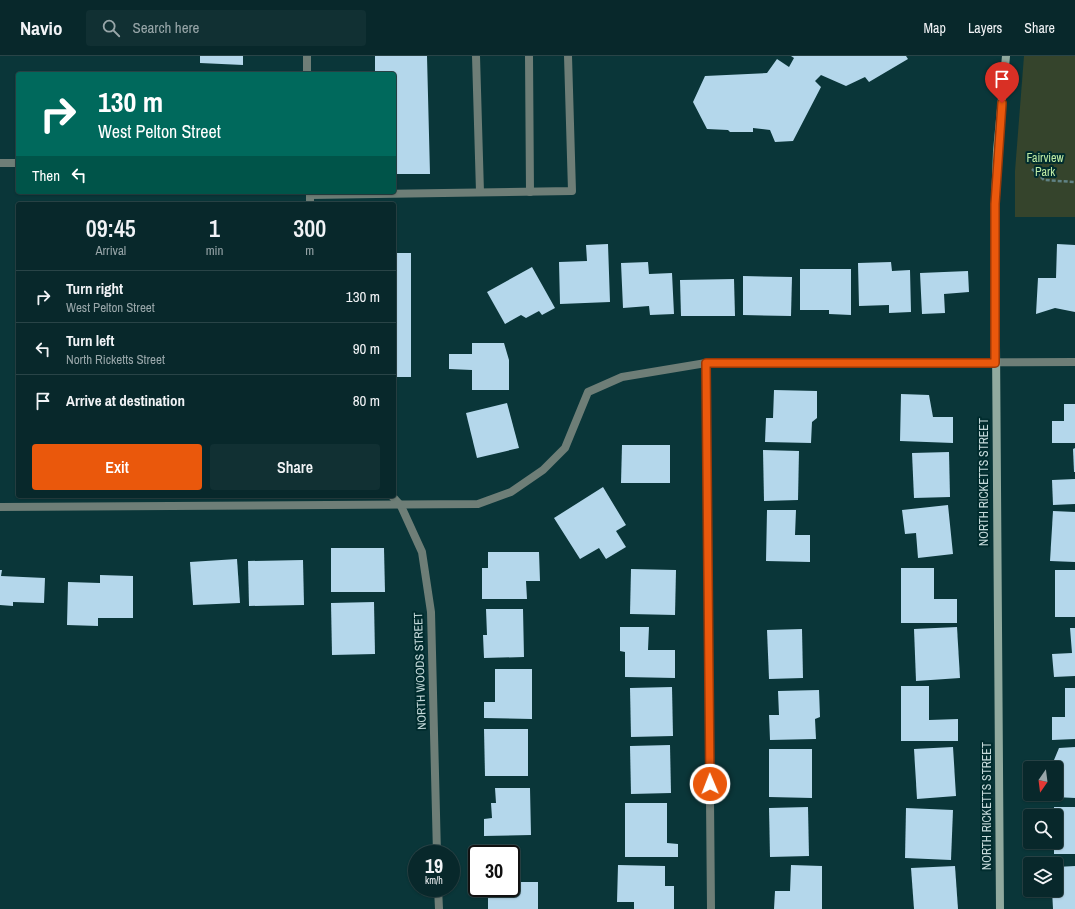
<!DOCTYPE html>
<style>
body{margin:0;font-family:"Archivo Narrow",sans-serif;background:#113033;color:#f1f3f6;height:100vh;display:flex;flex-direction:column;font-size:15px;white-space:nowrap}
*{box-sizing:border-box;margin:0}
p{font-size:13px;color:#98a6a9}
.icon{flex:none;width:22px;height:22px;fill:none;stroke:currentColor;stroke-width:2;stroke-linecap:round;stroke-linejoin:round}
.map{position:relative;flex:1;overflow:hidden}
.panel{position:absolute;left:16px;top:146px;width:380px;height:296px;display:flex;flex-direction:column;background:#08282b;border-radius:4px;box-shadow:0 1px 3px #0004,0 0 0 1px #294447}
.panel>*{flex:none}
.guide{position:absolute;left:16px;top:16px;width:380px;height:122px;border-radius:4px;box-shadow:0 1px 3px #0004,0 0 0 1px #294447;background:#00695c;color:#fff;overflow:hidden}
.needle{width:26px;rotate:194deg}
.buttons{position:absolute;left:1023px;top:705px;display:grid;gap:8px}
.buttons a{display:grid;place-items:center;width:40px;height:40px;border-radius:4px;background:#08282b;box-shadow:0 1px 3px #0004,0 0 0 1px #294447;font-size:20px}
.speed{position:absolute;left:408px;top:789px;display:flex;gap:8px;font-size:20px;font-weight:700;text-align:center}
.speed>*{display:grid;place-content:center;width:52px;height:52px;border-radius:50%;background:#08282b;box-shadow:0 1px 3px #0004,0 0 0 1px #294447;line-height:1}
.speed small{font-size:10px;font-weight:400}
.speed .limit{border:2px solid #111;border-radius:6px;background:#fff;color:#111}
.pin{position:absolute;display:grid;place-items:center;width:34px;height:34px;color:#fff;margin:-41px -17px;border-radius:50% 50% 50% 0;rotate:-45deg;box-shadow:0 0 4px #0007}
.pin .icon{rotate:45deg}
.me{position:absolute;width:44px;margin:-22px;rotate:359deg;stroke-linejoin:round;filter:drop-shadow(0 0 3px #0008)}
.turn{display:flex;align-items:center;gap:14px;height:84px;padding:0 16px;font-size:18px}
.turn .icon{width:52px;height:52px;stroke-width:2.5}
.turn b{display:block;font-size:28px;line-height:34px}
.then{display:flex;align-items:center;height:38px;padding:0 16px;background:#0003;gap:8px;font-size:15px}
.eta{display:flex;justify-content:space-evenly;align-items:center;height:68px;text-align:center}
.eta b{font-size:24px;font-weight:600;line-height:28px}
.button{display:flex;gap:8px;margin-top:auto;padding:8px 16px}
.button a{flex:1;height:46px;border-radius:4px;background:#ea580c;color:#fff;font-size:16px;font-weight:600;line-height:46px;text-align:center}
.button a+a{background:#113033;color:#f1f3f6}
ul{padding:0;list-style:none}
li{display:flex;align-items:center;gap:12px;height:52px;padding:0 16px;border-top:1px solid #294447}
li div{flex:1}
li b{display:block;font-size:15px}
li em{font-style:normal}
header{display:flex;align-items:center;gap:24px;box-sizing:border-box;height:56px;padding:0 20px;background:#08282b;border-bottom:1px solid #294447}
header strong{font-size:19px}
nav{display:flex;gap:22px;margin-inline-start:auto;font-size:14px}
.search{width:280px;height:36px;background:#113033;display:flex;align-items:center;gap:10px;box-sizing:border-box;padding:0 14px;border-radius:4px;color:#98a6a9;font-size:15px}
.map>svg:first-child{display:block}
.green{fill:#35442c}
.building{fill:#b4d7eb}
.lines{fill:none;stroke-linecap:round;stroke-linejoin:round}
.path{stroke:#608284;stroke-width:2.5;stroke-dasharray:4 2;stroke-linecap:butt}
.lane{stroke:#6e7e77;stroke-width:8}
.street{stroke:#6e7e77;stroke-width:8}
.secondary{stroke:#91aa9f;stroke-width:8}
.route-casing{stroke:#983908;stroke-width:10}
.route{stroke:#ea580c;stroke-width:7}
.labels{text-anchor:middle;stroke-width:4;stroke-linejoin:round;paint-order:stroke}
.park-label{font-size:12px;fill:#bfeba5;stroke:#002c2e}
.street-label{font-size:12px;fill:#c5dadb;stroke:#002c2e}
</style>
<header>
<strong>Navio</strong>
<div class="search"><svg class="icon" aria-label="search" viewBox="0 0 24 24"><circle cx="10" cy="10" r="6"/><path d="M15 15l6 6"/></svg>Search here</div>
<nav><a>Map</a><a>Layers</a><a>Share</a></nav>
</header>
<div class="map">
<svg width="1075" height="853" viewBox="0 0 1075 853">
<rect width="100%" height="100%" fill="#0a3639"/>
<!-- green -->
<path class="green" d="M 1024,0 L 1075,0 L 1075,161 L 1015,161 L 1015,115 Z"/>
<!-- building -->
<g class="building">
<path d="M 200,0 L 243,0 L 243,9 L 200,7 Z"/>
<path d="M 375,0 L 427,0 L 430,118 L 396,118 L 394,18 L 375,18 Z"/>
<path d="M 791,0 L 906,0 L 908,3 L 869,26 L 865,21 L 846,30 L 821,19 L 815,25 L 821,31 L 793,85 L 775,86 L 770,74 L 753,72 L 753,76 L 730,76 L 728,74 L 707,73 L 693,46 L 705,20 L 767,17 L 777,3 L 789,11 L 794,2 Z"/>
<path d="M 608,188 L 610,246 L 560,248 L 559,206 L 587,205 L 586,189 Z"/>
<path d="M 1057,188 L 1075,189 L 1075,256 L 1055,252 L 1036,258 L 1038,222 L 1056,222 Z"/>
<rect x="394" y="197" width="17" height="124"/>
<path d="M 648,206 L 649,218 L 672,217 L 674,258 L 650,259 L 649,250 L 623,252 L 621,207 Z"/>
<path d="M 891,206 L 892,215 L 910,214 L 911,256 L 889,257 L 889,249 L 859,250 L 858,207 Z"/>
<path d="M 532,211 L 555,252 L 542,259 L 539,255 L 526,262 L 521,259 L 505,268 L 487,236 Z"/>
<path d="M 800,213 L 851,213 L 851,259 L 829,258 L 829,254 L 800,254 Z"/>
<path d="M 968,215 L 969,236 L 944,238 L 945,257 L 922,258 L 920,217 Z"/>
<path d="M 743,220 L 792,221 L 791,260 L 743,259 Z"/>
<path d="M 734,223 L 735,260 L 681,260 L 680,224 Z"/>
<path d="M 472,287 L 504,287 L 509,304 L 509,334 L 472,334 L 472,314 L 449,313 L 449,298 L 472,298 Z"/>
<path d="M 774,334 L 817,335 L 817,362 L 812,366 L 811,387 L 765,386 L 766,362 L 773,362 Z"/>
<path d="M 901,338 L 929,339 L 933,361 L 953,361 L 953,387 L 900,385 Z"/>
<path d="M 507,347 L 519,392 L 477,402 L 466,357 Z"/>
<path d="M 1064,348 L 1075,348 L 1075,387 L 1052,387 L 1052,365 L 1064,365 Z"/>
<path d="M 622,389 L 670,389 L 670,427 L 621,427 Z"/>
<path d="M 1075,392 L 1075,416 L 1074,416 L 1073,393 Z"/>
<path d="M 763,394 L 799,395 L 798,444 L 764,445 Z"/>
<path d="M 949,396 L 950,441 L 914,442 L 912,397 Z"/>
<path d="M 1075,423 L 1075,448 L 1053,449 L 1052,424 Z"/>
<path d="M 603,431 L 626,469 L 616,475 L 626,491 L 606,503 L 599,492 L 580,503 L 554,462 Z"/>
<path d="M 948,449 L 953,498 L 918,502 L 916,477 L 905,478 L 902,454 Z"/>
<path d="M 767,454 L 796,454 L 795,479 L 810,479 L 810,506 L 766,505 Z"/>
<path d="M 1053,455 L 1075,456 L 1075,506 L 1050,505 Z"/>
<path d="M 331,492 L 384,492 L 385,536 L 331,536 Z"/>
<path d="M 488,496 L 539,496 L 540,525 L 526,525 L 527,543 L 482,543 L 482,512 L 488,512 Z"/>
<path d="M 237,503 L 240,547 L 193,549 L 190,506 Z"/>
<path d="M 303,504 L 304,549 L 249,550 L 248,505 Z"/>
<path d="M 901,512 L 934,512 L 934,543 L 957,543 L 957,567 L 901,567 Z"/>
<path d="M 631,513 L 676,514 L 675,559 L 630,558 Z"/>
<path d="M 0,514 L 2,514 L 1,520 L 45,522 L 44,547 L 13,546 L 13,550 L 0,549 Z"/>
<rect x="1055" y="514" width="20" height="47"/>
<path d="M 100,519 L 133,520 L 133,562 L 98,562 L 98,570 L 67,569 L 68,526 L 100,527 Z"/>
<path d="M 374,546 L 375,598 L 332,599 L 331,547 Z"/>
<path d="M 486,553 L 523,553 L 524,601 L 484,602 L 483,579 L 487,579 Z"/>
<path d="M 620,571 L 649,571 L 648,594 L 675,594 L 675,622 L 625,621 L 625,596 L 620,595 Z"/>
<path d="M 957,571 L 960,622 L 916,625 L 914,573 Z"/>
<path d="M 1070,572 L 1075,572 L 1075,620 L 1054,621 L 1052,598 L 1072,597 Z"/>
<path d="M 802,573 L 803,622 L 769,623 L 767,574 Z"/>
<path d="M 495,613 L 532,613 L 532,663 L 484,662 L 484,646 L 495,646 Z"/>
<path d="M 901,630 L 929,630 L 929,664 L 958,663 L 958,685 L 901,685 Z"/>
<path d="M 672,631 L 673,680 L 631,681 L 630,632 Z"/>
<path d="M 1065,632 L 1075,632 L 1075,683 L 1052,684 L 1052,661 L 1065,661 Z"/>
<path d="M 819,634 L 820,661 L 815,663 L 816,683 L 770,684 L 769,659 L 779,659 L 778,635 Z"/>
<path d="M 484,673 L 528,673 L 528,720 L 485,720 Z"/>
<path d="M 670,689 L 671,737 L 631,738 L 630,690 Z"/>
<path d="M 953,691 L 956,740 L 917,743 L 914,693 Z"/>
<path d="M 1075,691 L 1075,742 L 1055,741 L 1056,712 L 1054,712 L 1054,704 L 1059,692 Z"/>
<path d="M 769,693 L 812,693 L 812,742 L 769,741 Z"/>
<path d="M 495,732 L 530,732 L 531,779 L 484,780 L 484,763 L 492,762 L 491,747 L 496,747 Z"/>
<path d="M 625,747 L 667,747 L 667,787 L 678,788 L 678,801 L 625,801 Z"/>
<path d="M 808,751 L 809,800 L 770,801 L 769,752 Z"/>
<path d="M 1054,751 L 1075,751 L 1075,798 L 1054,798 L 1054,786 L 1056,786 L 1056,760 L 1054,760 Z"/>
<path d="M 906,752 L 953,754 L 951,804 L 905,802 Z"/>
<path d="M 618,809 L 665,810 L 665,830 L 674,830 L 674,853 L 634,853 L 634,846 L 617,846 Z"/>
<path d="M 791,809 L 822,810 L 822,853 L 774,853 L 775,835 L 790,835 Z"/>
<path d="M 955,810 L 958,853 L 914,853 L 911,812 Z"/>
<path d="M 1075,810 L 1075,853 L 1053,853 L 1052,834 L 1056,834 L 1056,811 Z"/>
<path d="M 511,826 L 538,826 L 538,853 L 488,853 L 488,832 L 511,832 Z"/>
</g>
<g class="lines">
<!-- path -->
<path class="path" d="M 1032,113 L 1044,124 L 1075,126"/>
<!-- lane -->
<g class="lane">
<path d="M 476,0 L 480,136"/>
<path d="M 529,0 L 530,136"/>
<path d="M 310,139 L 572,135 L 568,0"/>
</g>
<!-- street -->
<g class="street">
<path d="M 307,0 L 307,18"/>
<path d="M 0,107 L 18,107"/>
<path d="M 310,136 L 310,148"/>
<path d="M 706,307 L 711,853"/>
<path d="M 392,440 L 401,450 L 422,496 L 431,556 L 437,798"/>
<path d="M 0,451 L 478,448 L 511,436 L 543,414 L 565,392 L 588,336 L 622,321 L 706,307 L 1075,306"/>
<path d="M 438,832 L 439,853"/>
</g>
<!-- secondary -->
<path class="secondary" d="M 1000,853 L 995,148 L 997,95 L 1006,0"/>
</g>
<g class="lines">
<defs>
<path id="route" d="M 710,728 L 706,307 L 995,307 L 995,148 L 1002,47"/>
</defs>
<!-- route casing -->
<use href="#route" class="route-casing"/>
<!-- route -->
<use href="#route" class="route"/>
</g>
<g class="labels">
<!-- park labels -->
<g class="park-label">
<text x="1045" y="106">Fairview<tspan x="1045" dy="14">Park</tspan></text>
</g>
<!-- street labels -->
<g class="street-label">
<text transform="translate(984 426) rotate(-90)" y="4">NORTH RICKETTS STREET</text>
<text transform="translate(420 615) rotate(-92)" y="4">NORTH WOODS STREET</text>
<text transform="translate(987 750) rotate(-90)" y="4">NORTH RICKETTS STREET</text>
</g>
</g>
</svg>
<div class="buttons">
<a><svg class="needle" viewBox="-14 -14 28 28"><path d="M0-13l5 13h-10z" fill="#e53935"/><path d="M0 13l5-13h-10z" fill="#98a6a9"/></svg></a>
<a><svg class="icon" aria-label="search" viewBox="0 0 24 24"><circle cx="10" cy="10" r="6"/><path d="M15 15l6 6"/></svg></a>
<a><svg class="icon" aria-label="layers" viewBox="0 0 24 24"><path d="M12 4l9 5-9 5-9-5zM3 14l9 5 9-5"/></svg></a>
</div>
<div class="speed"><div>19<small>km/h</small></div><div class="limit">30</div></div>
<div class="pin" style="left:1002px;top:47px;background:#d93025"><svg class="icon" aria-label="arrive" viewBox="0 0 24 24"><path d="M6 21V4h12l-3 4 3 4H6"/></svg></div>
<svg class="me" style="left:710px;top:728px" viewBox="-20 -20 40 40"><circle r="17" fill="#ea580c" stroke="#fff" stroke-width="3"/><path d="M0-11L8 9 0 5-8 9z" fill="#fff"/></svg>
<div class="guide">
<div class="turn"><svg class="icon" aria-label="right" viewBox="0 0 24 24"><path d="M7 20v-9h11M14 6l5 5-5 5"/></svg><div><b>130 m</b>West Pelton Street</div></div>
<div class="then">Then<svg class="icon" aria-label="left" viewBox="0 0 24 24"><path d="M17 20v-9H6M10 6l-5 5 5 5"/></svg></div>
</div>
<section class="panel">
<div class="eta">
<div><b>09:45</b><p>Arrival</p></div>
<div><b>1</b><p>min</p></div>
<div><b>300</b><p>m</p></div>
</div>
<ul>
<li><svg class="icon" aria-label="right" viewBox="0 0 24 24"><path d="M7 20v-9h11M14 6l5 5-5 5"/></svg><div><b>Turn right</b><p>West Pelton Street</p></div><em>130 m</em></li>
<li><svg class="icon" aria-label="left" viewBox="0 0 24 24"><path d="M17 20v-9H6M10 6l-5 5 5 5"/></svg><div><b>Turn left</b><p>North Ricketts Street</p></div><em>90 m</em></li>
<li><svg class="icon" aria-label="arrive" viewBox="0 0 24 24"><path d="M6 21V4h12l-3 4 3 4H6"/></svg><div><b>Arrive at destination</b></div><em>80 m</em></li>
</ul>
<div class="button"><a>Exit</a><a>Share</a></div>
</section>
</div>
